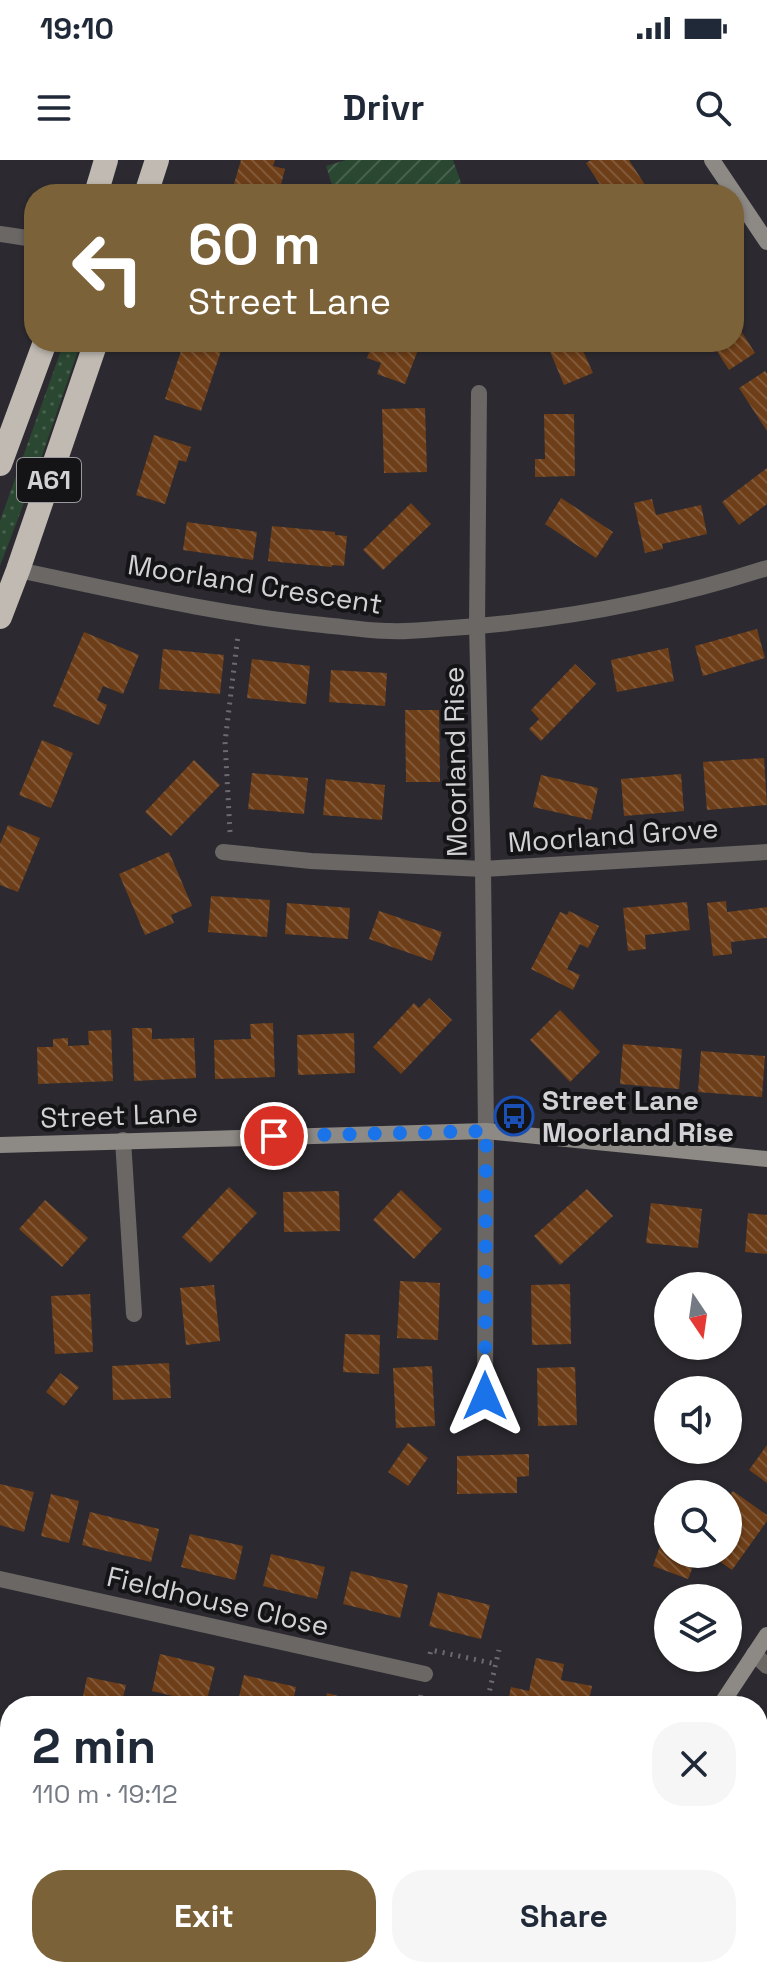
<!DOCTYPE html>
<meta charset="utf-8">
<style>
body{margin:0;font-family:"Space Grotesk",sans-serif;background:#f6f6f7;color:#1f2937;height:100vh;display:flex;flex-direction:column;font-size:30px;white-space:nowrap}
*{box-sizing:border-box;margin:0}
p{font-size:26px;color:#747a83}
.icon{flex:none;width:44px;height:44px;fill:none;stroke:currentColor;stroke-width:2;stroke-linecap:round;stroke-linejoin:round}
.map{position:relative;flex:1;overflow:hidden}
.panel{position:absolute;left:0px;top:1536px;width:768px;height:282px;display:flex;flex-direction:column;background:#fff;border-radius:32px 32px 0 0;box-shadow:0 2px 6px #0004}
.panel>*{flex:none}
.top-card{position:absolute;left:24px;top:24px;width:720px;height:168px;border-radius:32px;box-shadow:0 2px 6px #0004;background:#7c6239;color:#fff;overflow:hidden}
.needle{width:52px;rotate:167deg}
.controls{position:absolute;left:654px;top:1112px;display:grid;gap:16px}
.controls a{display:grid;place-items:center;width:88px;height:88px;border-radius:50%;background:#fff;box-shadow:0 2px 6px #0004;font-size:40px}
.pin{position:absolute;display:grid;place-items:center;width:68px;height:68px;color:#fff;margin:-34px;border:4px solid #fff;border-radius:50%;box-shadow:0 2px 8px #0007}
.me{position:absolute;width:88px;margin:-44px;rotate:0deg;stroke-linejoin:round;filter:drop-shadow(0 0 6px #0008)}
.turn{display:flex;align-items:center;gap:28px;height:168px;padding:0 32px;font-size:36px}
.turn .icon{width:104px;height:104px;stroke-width:2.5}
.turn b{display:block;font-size:56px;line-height:68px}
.round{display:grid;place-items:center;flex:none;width:84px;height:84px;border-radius:32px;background:#f6f6f7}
.head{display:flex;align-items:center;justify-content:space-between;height:136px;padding:0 32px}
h1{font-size:48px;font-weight:700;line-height:60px}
.button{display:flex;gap:16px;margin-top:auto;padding:16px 32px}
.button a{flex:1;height:92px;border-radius:32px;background:#7c6239;color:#fff;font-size:32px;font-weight:700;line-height:92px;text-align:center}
.button a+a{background:#f6f6f7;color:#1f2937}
.status{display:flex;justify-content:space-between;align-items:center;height:56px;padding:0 40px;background:#fff;direction:ltr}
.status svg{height:22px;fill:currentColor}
header{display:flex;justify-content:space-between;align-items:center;height:104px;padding:0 32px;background:#fff;font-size:36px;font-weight:700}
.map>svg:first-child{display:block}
.grass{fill:url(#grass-dots)}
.garden{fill:url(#garden-furrows)}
.building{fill:url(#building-back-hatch)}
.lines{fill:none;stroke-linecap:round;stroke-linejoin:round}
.path{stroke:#6c6b70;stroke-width:5;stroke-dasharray:2 6;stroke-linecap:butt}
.lane{stroke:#6a6764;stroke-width:16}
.street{stroke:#6a6764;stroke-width:16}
.secondary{stroke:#8d8984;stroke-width:16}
.highway{stroke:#c0bab3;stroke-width:24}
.route{stroke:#1a73e8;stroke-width:14;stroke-dasharray:0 25.2}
.labels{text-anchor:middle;stroke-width:8;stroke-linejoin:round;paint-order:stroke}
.shield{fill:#141316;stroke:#99989c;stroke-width:2}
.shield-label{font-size:26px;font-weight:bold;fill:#d2d1d5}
.street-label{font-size:28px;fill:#d2d1d5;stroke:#141316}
.poi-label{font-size:28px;font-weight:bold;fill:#d2d1d5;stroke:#141316;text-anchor:start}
</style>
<div class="status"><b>19:10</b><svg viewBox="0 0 49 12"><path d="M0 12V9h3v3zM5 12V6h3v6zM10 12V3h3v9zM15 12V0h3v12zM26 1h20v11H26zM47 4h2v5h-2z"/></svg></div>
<header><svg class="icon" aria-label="menu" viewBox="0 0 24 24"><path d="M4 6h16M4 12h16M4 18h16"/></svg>Drivr<svg class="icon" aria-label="search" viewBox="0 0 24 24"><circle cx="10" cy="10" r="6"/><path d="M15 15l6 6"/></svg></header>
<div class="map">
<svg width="767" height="1817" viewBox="0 0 767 1817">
<defs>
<pattern id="grass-dots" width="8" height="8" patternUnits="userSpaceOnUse" patternTransform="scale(2)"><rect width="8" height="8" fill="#2a4731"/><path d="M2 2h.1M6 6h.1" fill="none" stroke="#48604e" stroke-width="1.8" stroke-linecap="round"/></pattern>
<pattern id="garden-furrows" width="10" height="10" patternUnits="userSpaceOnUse" patternTransform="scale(2)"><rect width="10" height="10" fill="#2a4731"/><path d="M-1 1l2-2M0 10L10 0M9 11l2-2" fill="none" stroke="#48604e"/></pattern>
<pattern id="building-back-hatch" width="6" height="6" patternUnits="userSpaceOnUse" patternTransform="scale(2)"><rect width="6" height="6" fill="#6d3e18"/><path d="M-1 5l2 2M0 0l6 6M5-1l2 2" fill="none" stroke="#815939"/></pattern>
</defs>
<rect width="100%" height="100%" fill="#2c2a30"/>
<!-- grass -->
<path class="grass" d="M 64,182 L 81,182 L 44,290 L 0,406 L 0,361 Z"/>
<!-- garden -->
<path class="garden" d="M 346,0 L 453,0 L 465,34 L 335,34 L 326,6 Z"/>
<!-- building -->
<g class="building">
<path d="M 241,0 L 275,0 L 273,6 L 285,9 L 279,32 L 267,29 L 266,34 L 231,34 Z"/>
<path d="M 591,0 L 629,0 L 649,31 L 645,34 L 606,34 L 586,3 Z"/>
<path d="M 734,160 L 755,193 L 729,210 L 711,182 L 734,182 Z"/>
<path d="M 184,182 L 213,182 L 223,185 L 201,251 L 165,239 Z"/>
<path d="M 373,182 L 388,186 L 389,182 L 421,182 L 405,224 L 377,214 L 381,203 L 367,198 Z"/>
<path d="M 546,182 L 579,182 L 593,213 L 564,225 Z"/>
<path d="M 765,211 L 767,214 L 767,271 L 739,228 Z"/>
<path d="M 425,248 L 427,312 L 384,313 L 382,249 Z"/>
<path d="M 544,254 L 574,254 L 575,316 L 535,317 L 535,299 L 545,299 Z"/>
<path d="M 154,275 L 191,287 L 186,302 L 179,300 L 165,344 L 136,335 Z"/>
<path d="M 767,308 L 767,344 L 739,365 L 722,342 Z"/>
<path d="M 561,338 L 613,372 L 596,398 L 545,364 Z"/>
<path d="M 652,339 L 656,355 L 701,345 L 707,374 L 662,384 L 663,389 L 645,393 L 634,343 Z"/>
<path d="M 411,343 L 431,364 L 383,410 L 363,390 Z"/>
<path d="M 187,362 L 257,372 L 253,400 L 183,390 Z"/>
<path d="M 272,366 L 335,372 L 335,375 L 347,376 L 344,406 L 332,405 L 332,407 L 268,401 Z"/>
<path d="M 757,469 L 765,498 L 703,516 L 695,486 Z"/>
<path d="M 84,472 L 139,495 L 123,534 L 103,526 L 97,540 L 107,545 L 99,565 L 53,546 Z"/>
<path d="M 668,488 L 674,521 L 617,532 L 611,500 Z"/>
<path d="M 163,489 L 224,495 L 220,534 L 159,529 Z"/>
<path d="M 252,499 L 310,506 L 306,544 L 247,538 Z"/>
<path d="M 575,504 L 596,524 L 541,581 L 529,569 L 539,559 L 531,550 Z"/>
<path d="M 331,510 L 387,513 L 385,546 L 329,542 Z"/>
<path d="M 405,550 L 439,550 L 440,622 L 406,622 Z"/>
<path d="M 42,580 L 73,593 L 51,648 L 19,635 Z"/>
<path d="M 764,598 L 767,645 L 707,650 L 703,602 Z"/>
<path d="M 194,600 L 220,625 L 171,676 L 145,652 Z"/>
<path d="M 252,613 L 308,618 L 304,654 L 248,649 Z"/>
<path d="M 681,614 L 684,651 L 624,656 L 621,619 Z"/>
<path d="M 541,615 L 598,628 L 591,660 L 533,647 Z"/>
<path d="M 326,619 L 385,625 L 382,660 L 323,655 Z"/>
<path d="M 8,665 L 40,678 L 18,732 L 0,725 L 0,684 Z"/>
<path d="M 169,692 L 192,746 L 171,755 L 174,763 L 145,775 L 119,714 Z"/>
<path d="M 211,736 L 270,740 L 267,777 L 208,772 Z"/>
<path d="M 726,741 L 727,752 L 767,747 L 767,778 L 731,782 L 732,794 L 713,796 L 707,743 Z"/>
<path d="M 687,742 L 690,770 L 645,775 L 646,789 L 628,791 L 623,748 Z"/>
<path d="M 287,743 L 350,748 L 348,779 L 285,774 Z"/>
<path d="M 379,751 L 442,772 L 432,801 L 369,779 Z"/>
<path d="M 569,751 L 599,766 L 588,788 L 580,784 L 567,809 L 580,815 L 573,830 L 531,809 L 560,752 L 567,755 Z"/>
<path d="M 429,838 L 452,860 L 401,914 L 373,887 L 414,843 L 419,848 Z"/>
<path d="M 560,850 L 600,892 L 570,922 L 530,880 Z"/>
<path d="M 273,863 L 275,917 L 215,919 L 214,880 L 251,879 L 250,864 Z"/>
<path d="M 132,868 L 152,868 L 152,879 L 194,878 L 196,918 L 134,921 Z"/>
<path d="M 111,870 L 113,921 L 38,924 L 37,887 L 53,887 L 53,879 L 68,878 L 68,886 L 89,885 L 88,871 Z"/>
<path d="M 354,873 L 355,913 L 298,915 L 297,875 Z"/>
<path d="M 623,884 L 682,889 L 679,929 L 620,924 Z"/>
<path d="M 701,891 L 765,896 L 762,937 L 698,932 Z"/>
<path d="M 229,1027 L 257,1053 L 210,1103 L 182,1077 Z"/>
<path d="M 587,1029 L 613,1056 L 560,1105 L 534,1076 Z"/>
<path d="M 401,1030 L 442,1069 L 414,1099 L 373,1060 Z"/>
<path d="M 339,1031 L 340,1071 L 284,1072 L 283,1032 Z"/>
<path d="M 45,1040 L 88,1078 L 62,1107 L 19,1069 Z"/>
<path d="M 651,1043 L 702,1049 L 698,1088 L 646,1083 Z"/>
<path d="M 748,1053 L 767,1055 L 767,1094 L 745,1092 Z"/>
<path d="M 400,1121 L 440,1123 L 438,1180 L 397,1178 Z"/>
<path d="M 570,1124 L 571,1184 L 532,1185 L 531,1125 Z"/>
<path d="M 214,1125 L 220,1181 L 186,1185 L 180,1128 Z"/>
<path d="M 90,1134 L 93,1192 L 55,1194 L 51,1136 Z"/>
<path d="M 345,1174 L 380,1175 L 379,1214 L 343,1212 Z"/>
<path d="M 169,1203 L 171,1238 L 113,1240 L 112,1206 Z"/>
<path d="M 432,1206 L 435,1266 L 396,1268 L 393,1208 Z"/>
<path d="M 575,1207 L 577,1265 L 538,1266 L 537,1208 Z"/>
<path d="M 60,1213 L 79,1227 L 64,1246 L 46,1232 Z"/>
<path d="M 408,1283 L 428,1298 L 408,1326 L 388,1312 Z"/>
<path d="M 767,1285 L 767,1323 L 749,1310 Z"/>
<path d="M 529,1294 L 529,1316 L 517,1317 L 517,1333 L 457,1334 L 457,1296 Z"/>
<path d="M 0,1324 L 34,1332 L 24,1372 L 0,1365 Z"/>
<path d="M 733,1331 L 767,1355 L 767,1361 L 732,1410 L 709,1394 L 728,1394 L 728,1337 Z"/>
<path d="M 51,1334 L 79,1341 L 69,1383 L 41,1376 Z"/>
<path d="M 90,1352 L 159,1369 L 151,1402 L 82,1385 Z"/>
<path d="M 190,1374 L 243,1386 L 235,1420 L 181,1407 Z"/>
<path d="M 660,1386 L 668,1389 L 668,1394 L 681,1394 L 696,1399 L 688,1419 L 653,1406 Z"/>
<path d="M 271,1394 L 325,1407 L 317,1439 L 263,1426 Z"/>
<path d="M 351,1411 L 408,1425 L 400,1458 L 343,1444 Z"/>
<path d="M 438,1432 L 490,1445 L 481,1479 L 429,1466 Z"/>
<path d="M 160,1494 L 215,1507 L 206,1544 L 152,1531 Z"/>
<path d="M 536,1498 L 564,1504 L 561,1520 L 592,1526 L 588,1546 L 507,1546 L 511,1527 L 529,1531 Z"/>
<path d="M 244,1515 L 296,1527 L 292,1546 L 237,1546 Z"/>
<path d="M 87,1517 L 126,1525 L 121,1546 L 81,1546 Z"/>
<path d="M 327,1533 L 373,1545 L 373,1546 L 324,1546 Z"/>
<path d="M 2,1583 L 10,1585 L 10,1628 L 0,1626 L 0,1590 Z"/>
<path d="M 767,1660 L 767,1722 L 758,1716 L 758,1672 Z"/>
<path d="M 458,1808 L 509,1808 L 503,1817 L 458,1817 L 454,1814 Z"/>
</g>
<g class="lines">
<!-- path -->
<g class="path">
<path d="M 230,672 L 225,582 L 238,475"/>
<path d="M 430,1494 L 431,1490 L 496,1504"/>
<path d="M 421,1535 L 419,1545 L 425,1546"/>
<path d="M 486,1546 L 499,1490"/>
<path d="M 746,1808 L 749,1817"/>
</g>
<!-- lane -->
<g class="lane">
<path d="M 754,1494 L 767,1506"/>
<path d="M 758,1606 L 767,1595"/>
</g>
<!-- street -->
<g class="street">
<path d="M 0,74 L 34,79"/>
<path d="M 479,233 L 477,466 L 483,709 L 486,971 L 485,1236"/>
<path d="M 18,410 C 119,431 220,455 323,465 C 345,467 368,471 390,471 C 410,472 431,469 451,468 C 558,461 665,441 767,408"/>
<path d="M 223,692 L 311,701 L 483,709 L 767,692"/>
<path d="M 123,980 L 134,1154"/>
<path d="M 0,1419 L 425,1514"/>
<path d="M 0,1718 L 10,1720"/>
<path d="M 287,1808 L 294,1817"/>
<path d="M 650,1808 L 663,1817"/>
</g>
<!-- secondary -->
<g class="secondary">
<path d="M 712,0 L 767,82"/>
<path d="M 0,985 L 486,971 L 767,999"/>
<path d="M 720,1546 L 767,1475"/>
<path d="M 537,1817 L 543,1808"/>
</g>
<!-- highway -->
<g class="highway">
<path d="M 96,34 L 106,0"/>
<path d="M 146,34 L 157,0"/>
<path d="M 0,304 L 45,182"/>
<path d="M 0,457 L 18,410 L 96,182"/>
</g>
</g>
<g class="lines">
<!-- route -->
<path class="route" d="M 274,976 L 486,971 L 485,1236"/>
</g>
<!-- icons -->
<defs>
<symbol id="bus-ring" viewBox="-11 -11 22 22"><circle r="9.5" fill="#141316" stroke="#1a4fb4" stroke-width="1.5"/><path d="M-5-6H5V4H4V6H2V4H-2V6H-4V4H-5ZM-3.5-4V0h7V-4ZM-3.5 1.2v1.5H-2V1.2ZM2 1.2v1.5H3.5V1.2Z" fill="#1a4fb4"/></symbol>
</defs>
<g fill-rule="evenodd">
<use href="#bus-ring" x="492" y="934" width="44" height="44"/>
</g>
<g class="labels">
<!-- shield labels -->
<rect class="shield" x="17" y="298" width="64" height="44" rx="6"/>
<g class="shield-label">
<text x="49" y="329">A61</text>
</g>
<!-- street labels -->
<g class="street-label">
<text transform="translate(255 424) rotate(9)" y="10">Moorland Crescent</text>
<text transform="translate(455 602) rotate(-91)" y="10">Moorland Rise</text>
<text transform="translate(613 675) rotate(-4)" y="10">Moorland Grove</text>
<text transform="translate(119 955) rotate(-2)" y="10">Street Lane</text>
<text transform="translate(218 1441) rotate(13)" y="10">Fieldhouse Close</text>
</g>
<!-- poi labels -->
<g class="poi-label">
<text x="542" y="950">Street Lane<tspan x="542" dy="32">Moorland Rise</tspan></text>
</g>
</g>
</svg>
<div class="controls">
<a><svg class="needle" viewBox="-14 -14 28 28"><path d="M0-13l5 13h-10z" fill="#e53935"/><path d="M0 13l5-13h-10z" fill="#747a83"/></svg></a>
<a><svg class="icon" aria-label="sound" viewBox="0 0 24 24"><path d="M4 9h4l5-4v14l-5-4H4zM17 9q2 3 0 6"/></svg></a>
<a><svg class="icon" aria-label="search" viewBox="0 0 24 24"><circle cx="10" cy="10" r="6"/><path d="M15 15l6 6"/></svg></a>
<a><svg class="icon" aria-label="layers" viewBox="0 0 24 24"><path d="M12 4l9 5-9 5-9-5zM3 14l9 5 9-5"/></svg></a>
</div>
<div class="pin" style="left:274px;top:976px;background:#d93025"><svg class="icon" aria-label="arrive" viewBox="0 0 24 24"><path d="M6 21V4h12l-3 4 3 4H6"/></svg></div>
<svg class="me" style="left:485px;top:1236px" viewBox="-20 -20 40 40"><path d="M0-17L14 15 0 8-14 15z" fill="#1a73e8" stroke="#fff" stroke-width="4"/></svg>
<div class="top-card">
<div class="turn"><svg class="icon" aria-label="left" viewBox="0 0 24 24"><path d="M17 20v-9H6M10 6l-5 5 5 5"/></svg><div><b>60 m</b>Street Lane</div></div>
</div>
<section class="panel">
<div class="head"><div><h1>2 min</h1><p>110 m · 19:12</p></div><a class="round"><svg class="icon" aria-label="close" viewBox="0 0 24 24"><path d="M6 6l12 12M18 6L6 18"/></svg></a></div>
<div class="button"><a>Exit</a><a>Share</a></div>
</section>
</div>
